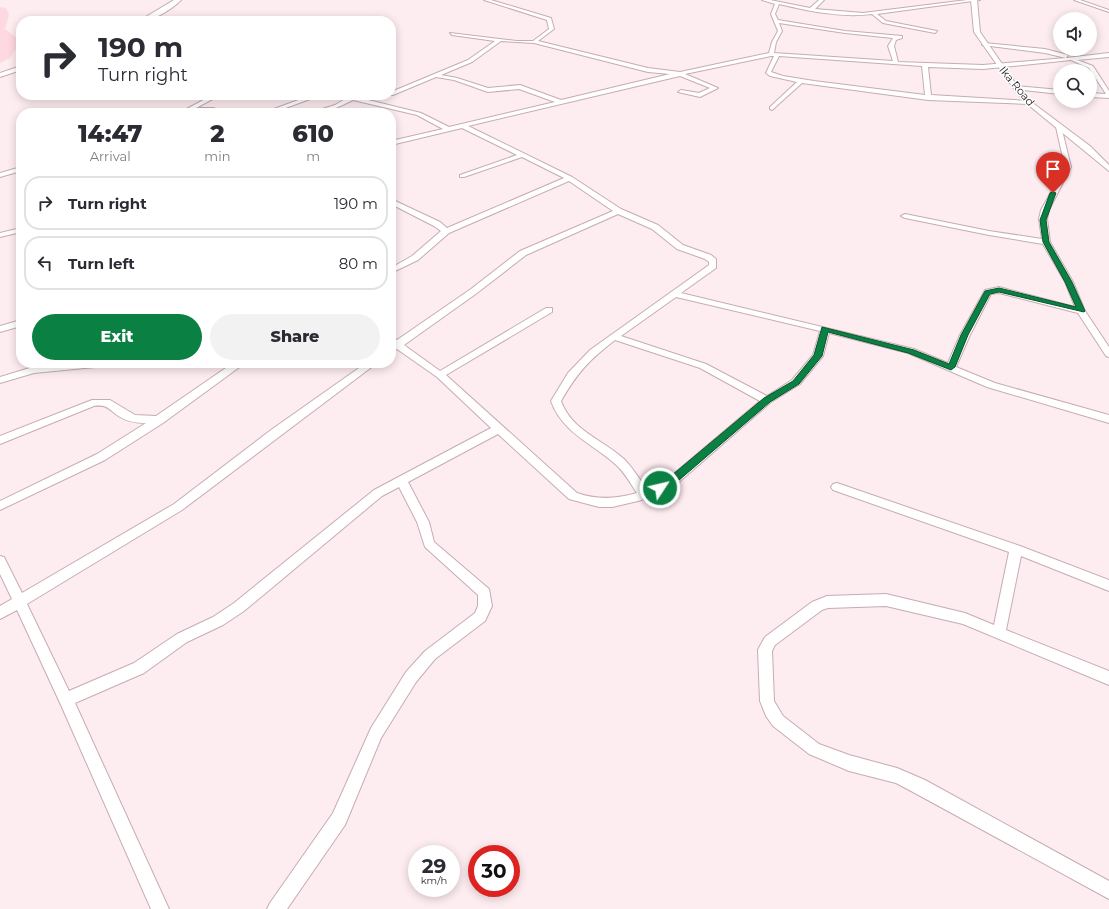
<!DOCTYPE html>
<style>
body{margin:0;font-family:Montserrat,sans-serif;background:#f2f2f3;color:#2b2b33;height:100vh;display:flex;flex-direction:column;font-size:15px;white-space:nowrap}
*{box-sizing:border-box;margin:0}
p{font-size:13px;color:#7c7c81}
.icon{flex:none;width:22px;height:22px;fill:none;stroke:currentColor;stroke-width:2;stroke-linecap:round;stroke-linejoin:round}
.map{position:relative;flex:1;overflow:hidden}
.details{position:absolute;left:16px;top:108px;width:380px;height:260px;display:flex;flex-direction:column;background:#fff;border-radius:16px;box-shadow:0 2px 10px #0003}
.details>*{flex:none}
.banner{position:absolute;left:16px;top:16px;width:380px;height:84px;border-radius:16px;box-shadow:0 2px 10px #0003;background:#fff;color:#2b2b33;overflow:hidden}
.fabs{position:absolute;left:1053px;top:12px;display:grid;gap:8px}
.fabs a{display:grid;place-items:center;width:44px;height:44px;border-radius:50%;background:#fff;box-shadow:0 2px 10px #0003;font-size:20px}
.speed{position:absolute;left:408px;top:845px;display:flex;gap:8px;font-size:20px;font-weight:700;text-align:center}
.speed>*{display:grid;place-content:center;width:52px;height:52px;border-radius:50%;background:#fff;box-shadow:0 2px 10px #0003;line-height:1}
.speed small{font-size:10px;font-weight:400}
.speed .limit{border:6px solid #d22;background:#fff;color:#111}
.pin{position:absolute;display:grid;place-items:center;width:34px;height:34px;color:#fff;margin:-41px -17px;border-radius:50% 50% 50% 0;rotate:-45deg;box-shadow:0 0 4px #0007}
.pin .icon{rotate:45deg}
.me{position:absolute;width:44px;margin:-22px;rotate:55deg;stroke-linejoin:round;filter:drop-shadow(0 0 3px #0008)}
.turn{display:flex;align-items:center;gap:14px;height:84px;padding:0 16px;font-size:18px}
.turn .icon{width:52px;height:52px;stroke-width:2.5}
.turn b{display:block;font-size:28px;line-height:34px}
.eta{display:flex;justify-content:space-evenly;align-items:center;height:68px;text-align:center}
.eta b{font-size:24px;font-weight:800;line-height:28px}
.primary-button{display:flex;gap:8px;margin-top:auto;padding:8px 16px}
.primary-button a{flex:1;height:46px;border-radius:24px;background:#0b8043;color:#fff;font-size:16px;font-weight:800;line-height:46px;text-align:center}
.primary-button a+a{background:#f2f2f3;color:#2b2b33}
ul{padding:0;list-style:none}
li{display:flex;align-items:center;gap:12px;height:54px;margin:0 8px 6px;padding:0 8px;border:2px solid #e1e1e2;border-radius:16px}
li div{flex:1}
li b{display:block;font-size:15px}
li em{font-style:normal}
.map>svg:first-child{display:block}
.built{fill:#fed9e2}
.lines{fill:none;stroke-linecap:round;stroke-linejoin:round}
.minor-casing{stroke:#c7acb2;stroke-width:2}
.tertiary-casing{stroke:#c7acb2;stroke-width:2}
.secondary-casing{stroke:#c7acb2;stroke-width:2}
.minor{fill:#fff;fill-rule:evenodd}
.tertiary{fill:#fff;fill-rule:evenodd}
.secondary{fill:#fff;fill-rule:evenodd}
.route{fill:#0b8043;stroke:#07532c}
.labels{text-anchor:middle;stroke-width:3;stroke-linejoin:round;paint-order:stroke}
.far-street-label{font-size:11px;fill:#2f2528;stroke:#fff}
</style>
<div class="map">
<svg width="1109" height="909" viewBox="0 0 1109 909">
<rect width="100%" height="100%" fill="#fdecf0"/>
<!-- built -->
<path class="built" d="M 0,7 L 6,8 L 9,15 L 5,29 L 21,41 L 10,58 L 0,63 Z"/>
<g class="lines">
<defs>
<g id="minor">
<path d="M 484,0 L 491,0 L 551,18 L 554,29 L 538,41 L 648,68 L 680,72 L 769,53 L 772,42 L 778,31 L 771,14 L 775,4 L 762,0 L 770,0 L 810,8 L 819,0 L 824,0 L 815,9 L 863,13 L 967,0 L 980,0 L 877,14 L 886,21 L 937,31 L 935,33 L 883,23 L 872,14 C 841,18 808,11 779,4 L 775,14 L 778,20 L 845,31 L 902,36 L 902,38 L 896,40 L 894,46 L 898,62 L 983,65 L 1066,58 L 1045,53 L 982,45 L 984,43 L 1045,49 L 1068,55 L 1066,58 L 1109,53 L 1109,57 L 1077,60 L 1093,66 L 1109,91 L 1109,98 L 1090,97 L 1090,93 L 1106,94 L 1089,68 L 1071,60 L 983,69 L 928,67 L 931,95 L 1030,101 L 1030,103 L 1028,104 L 928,100 L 802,83 L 772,110 L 770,109 L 770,107 L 797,82 L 770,76 L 766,73 L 774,56 L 771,56 L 685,74 L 718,88 L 700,97 L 678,92 L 681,90 L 699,93 L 710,88 L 680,76 L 468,126 L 572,177 L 621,209 L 658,225 L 683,245 L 711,255 L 716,259 L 716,268 L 681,293 L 914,349 L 948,363 L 960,335 L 985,290 L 999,287 L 1075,307 L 1065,282 L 1043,244 L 989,235 L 905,218 L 901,216 L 905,214 L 989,231 L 1042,239 L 1039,219 L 1041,210 L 1065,167 L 1056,127 L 1061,126 L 1071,167 L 1049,210 L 1047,219 L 1050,242 L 1073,282 L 1085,311 L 1109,347 L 1109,357 L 1106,356 L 1078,313 L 999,293 L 991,294 L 970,335 L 956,367 L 995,383 L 1109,415 L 1109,423 L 987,387 L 908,353 L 829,333 L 823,356 L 800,384 L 771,402 L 679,482 L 655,495 L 638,501 L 612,507 L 599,507 L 569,499 L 498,434 L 408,482 L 429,522 L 434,542 L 489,589 L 492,606 L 485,621 L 435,659 L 416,682 L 381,738 L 345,825 L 287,909 L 267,909 L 270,903 L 333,813 L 371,728 L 406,672 L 425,651 L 475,613 L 478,606 L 478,595 L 425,547 L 417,522 L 399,487 L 382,496 L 244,611 L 223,625 L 187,642 L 144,673 L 75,703 L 169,909 L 151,909 L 61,705 L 17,610 L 0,619 L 0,606 L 12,599 L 0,574 L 0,556 L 4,557 L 22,593 L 174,504 L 271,430 L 366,363 L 377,363 L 182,510 L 27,604 L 69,691 L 134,663 L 177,634 L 213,617 L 234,603 L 374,490 L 491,428 L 437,377 L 397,349 L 391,352 L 391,337 L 397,340 L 471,289 L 520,251 L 613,211 L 569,181 L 449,233 L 418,260 L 391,273 L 391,268 L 412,256 L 441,231 L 434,226 L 391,204 L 391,199 L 440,222 L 447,228 L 564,178 L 522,157 L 464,177 L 460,177 L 460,175 L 517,155 L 462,128 L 391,145 L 391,141 L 443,129 L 417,115 L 353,100 C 339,107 326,113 310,113 L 335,105 L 347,98 L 338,95 L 348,95 L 421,113 L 449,127 L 555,102 L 519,89 L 488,92 L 454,80 L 436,77 L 393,95 L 389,95 L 391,95 L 391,92 L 468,60 L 495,41 L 452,35 L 450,33 L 517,41 L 533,41 L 549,29 L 547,20 ZM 779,23 L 845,33 L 893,38 L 888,46 L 893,61 L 774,53 L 776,42 L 782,31 ZM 501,41 L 534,43 L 648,72 L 670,74 L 561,100 L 520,85 L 488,88 L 457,78 L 441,75 L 472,62 ZM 779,56 L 922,66 L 925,95 L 814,81 L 783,76 L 771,72 ZM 618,214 L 652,229 L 677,249 L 705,259 L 709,262 L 709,265 L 590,350 L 568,373 L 551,401 C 562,432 591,443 614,463 C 624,471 630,483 637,493 C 617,499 597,500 577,493 L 446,375 L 552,312 L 552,308 L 546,308 L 440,371 L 404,345 L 477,293 L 526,255 ZM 676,297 L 820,331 L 813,355 L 792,380 L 767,396 L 706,364 L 621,336 ZM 615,340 L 700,368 L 760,401 L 671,476 L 647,489 C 639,479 633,468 624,459 C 602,439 572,431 561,401 C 577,373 589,360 615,340 Z"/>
<path d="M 1074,0 L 1080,0 L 1109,10 L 1109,12 Z"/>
<path d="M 1016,86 L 1060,90 L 1060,94 L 1014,89 Z"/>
<path d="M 213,95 L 220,95 L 196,108 L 213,108 L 227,113 L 190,111 L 179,113 Z"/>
<path d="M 312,95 L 321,95 L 272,113 L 263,113 Z"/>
<path d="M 21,167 L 21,171 L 0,177 L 0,173 Z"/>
<path d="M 21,228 L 21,232 L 0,237 L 0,233 Z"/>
<path d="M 21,320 L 21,326 L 0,332 L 0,326 Z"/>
<path d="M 74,363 L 110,363 L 105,366 L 34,373 L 0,383 L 0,377 L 33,367 Z"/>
<path d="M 233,363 L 245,363 L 163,423 L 105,460 L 0,510 L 0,501 L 97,454 L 146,423 C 137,423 128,422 120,417 C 108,410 109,404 94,406 L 0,444 L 0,436 L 92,400 L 110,400 L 135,415 L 156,416 Z"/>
<path d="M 837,483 L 1020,546 L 1109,580 L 1109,591 L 1021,556 L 1006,630 L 1109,671 L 1109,685 L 963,624 L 886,606 L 828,608 L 822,610 L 775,645 L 772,651 L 774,701 L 783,716 L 819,744 L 849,755 L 897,768 L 925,780 L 1109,881 L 1109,899 L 913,792 L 896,783 L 849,771 L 809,754 L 773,726 L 766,716 L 760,701 L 758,650 L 760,646 L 765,637 L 812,602 L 827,596 L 886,594 L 965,613 L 994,625 L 1009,552 L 833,490 L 831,487 L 833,484 Z"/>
</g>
<path id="tertiary" d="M 971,0 L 977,0 L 980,32 L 1018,87 L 1030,101 L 1090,146 L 1109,165 L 1109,171 L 1026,103 L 1014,89 L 974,32 Z"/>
<g id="secondary">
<path d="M 174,0 L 181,0 C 171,10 153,21 139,21 Z"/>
<path d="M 21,66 L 21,70 L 0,77 L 0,73 Z"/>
</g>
</defs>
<!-- minor casing -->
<use href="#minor" class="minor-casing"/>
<!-- tertiary casing -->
<use href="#tertiary" class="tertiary-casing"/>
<!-- secondary casing -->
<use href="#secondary" class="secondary-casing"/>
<!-- minor -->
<use href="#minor" class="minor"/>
<!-- tertiary -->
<use href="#tertiary" class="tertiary"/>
<!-- secondary -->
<use href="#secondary" class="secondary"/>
</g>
<!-- route -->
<path class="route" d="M 1053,192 L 1056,193 L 1046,220 L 1049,242 L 1072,282 L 1085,311 L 1084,312 L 999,292 L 990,294 L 968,335 L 955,367 L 951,370 L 908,353 L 828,332 L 822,356 L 799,384 L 770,402 L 678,481 L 664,491 L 657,491 L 657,486 L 671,476 L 764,398 L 793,381 L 814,355 L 822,327 L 914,350 L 949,364 L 961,335 L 985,291 L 999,288 L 1076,307 L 1065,282 L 1043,242 L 1040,220 L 1050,193 Z"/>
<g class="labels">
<!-- far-street labels -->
<g class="far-street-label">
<text transform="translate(1017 86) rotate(50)" y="4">Ika Road</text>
</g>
</g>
</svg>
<div class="fabs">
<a><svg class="icon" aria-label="sound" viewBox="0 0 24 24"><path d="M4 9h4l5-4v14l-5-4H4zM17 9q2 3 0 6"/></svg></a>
<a><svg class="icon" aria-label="search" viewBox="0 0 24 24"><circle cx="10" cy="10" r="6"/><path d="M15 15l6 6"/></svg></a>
</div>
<div class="speed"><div>29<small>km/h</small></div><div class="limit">30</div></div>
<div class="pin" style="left:1053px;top:193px;background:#d93025"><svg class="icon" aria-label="arrive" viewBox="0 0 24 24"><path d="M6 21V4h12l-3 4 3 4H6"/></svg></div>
<svg class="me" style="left:660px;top:488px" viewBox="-20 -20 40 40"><circle r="17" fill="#0b8043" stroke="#fff" stroke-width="3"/><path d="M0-11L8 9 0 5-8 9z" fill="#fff"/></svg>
<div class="banner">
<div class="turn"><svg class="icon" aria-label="right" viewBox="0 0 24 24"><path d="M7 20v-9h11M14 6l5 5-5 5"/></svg><div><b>190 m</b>Turn right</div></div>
</div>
<section class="details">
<div class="eta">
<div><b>14:47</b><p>Arrival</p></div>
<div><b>2</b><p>min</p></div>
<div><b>610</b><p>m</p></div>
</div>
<ul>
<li><svg class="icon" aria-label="right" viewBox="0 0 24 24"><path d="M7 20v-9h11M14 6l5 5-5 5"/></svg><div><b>Turn right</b></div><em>190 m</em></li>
<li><svg class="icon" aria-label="left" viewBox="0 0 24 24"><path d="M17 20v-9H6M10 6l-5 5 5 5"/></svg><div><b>Turn left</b></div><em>80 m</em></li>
</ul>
<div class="primary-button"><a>Exit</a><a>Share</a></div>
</section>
</div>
